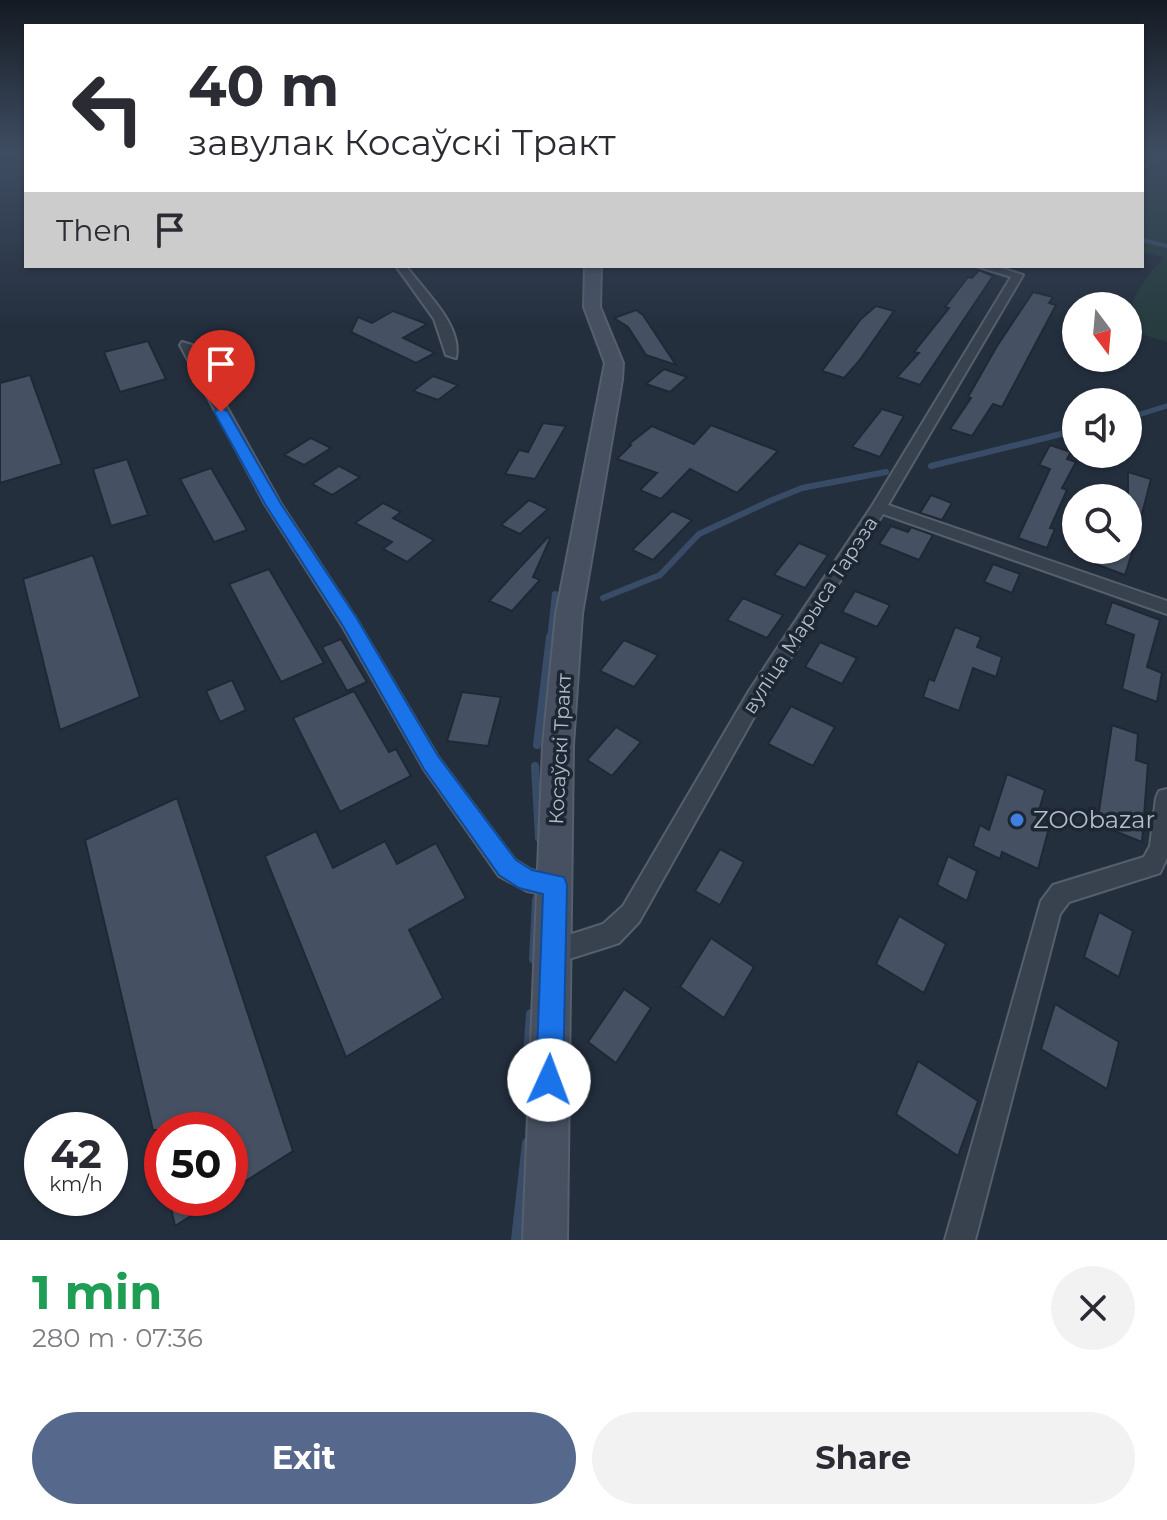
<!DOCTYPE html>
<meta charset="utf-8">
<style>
body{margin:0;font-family:Montserrat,sans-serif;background:#f2f2f3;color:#2b2b33;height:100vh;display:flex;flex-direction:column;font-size:30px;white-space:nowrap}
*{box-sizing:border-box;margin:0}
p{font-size:26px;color:#7c7c81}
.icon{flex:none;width:44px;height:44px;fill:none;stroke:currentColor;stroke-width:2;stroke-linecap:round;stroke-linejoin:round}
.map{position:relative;height:1240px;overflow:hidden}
.details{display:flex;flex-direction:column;background:#fff;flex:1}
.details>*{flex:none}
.hud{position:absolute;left:24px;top:24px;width:1120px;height:244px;border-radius:0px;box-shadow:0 2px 6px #0004;background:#fff;color:#2b2b33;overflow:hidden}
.needle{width:52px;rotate:164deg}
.fabs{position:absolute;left:1062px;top:292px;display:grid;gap:16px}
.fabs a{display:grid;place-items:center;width:80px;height:80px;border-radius:50%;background:#fff;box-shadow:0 2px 6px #0004;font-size:40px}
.speed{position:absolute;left:24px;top:1112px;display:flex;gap:16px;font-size:40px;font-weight:700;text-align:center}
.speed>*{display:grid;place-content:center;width:104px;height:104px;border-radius:50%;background:#fff;box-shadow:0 2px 6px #0004;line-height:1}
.speed small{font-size:20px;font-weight:400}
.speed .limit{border:12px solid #d22;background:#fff;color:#111}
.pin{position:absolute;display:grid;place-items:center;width:68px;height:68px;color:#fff;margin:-82px -34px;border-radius:50% 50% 50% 0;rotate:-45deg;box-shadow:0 0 8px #0007}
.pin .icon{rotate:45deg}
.me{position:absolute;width:88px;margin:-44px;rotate:2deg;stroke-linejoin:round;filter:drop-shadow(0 0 6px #0008)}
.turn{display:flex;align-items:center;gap:28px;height:168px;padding:0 32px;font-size:36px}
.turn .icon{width:104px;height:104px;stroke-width:2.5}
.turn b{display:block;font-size:56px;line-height:68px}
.then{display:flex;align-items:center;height:76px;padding:0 32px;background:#0003;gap:16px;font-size:30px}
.round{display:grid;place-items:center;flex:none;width:84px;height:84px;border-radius:42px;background:#f2f2f3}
.summary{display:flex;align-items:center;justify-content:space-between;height:136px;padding:0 32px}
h1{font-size:48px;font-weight:700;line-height:60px;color:#1e9e55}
.action{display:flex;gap:16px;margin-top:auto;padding:16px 32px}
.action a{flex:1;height:92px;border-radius:48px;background:#56698c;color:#fff;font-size:32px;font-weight:700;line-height:92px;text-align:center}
.action a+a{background:#f2f2f3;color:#2b2b33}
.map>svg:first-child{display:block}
.green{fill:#263c3f}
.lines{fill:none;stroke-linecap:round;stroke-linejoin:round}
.stream-far4{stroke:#394c67;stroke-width:4}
.stream-far3{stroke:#394c67;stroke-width:5}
.stream-far2{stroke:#394c67;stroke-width:6}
.stream-far1{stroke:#394c67;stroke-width:8}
.stream{stroke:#394c67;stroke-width:10}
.building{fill:#455162;stroke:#1f2835;stroke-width:2}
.street-casing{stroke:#565f6c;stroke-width:4}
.secondary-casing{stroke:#565f6c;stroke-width:4}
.street{fill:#38414e;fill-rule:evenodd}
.secondary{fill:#465061;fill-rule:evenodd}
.route{fill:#1a73e8;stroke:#114b97;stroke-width:2}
.shop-dot{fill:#3f7fe0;stroke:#1d2633;stroke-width:3}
.labels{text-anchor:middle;stroke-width:7;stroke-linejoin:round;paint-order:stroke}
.street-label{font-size:20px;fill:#b4bcc9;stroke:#1d2633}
.near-poi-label{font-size:24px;fill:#b4bcc9;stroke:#1d2633;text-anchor:start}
</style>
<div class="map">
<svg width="1167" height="1240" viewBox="0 0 1167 1240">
<rect width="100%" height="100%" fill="#242f3e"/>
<!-- green -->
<path class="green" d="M 1142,167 L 1167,171 L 1167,342 L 1128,330 C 1128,299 1144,280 1164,257 L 1142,252 Z"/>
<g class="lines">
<!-- stream-far4 -->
<g class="stream-far4">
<path d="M 1142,167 L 1164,154"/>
<path d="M 1142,240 L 1167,246"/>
</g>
<!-- stream-far3 -->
<g class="stream-far3">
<path d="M 1128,418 L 1167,406"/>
<path d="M 1056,435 L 1076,430"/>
</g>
<!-- stream-far2 -->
<g class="stream-far2">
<path d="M 931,466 L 1065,433"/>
<path d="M 603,598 L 660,575 L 699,534 L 770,501 L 802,488 L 886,472"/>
<path d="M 550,639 L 555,594"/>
</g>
<!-- stream-far1 -->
<g class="stream-far1">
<path d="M 537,745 L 550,637"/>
<path d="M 535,766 L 539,838"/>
<path d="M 537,902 L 537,897"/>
</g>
<!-- stream -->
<g class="stream">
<path d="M 534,959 L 537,900"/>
<path d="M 528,1056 L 531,1014"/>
<path d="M 516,1240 L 527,1143"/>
</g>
</g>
<!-- building -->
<g class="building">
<path d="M 979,270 L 993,276 L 920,385 L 897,377 L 919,353 L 914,352 L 949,308 L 945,307 L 968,277 L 972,278 Z"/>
<path d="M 1033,292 L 1053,297 L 1049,303 L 1056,305 L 1002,407 L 993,404 L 972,436 L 950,429 L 971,398 L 968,397 L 997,346 Z"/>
<path d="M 876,306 L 894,311 L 859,361 L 844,378 L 822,371 L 861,319 Z"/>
<path d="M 636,310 L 643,315 L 676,365 L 646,355 L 628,327 L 614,318 Z"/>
<path d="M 393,311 L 427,324 L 403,338 L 435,353 L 416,363 L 351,332 L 358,317 L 372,323 Z"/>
<path d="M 148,341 L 166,379 L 120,392 L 104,352 Z"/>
<path d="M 664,369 L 687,377 L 670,392 L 646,384 Z"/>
<path d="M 30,375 L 62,464 L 0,483 L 0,383 Z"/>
<path d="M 433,376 L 458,385 L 438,400 L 413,391 Z"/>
<path d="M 882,409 L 904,416 L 880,457 L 852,447 Z"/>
<path d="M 543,423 L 566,426 L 535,479 L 505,474 L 519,450 L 528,452 Z"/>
<path d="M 711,425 L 778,451 L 737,493 L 690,469 L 661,499 L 640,490 L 657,473 L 617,459 L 631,445 L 629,444 L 652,426 L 694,444 Z"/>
<path d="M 311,438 L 331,448 L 304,465 L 284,455 Z"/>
<path d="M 1050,445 L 1071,452 L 1067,459 L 1076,462 L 1062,488 L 1067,490 L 1050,528 L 1055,529 L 1047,548 L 1018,538 L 1050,469 L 1039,465 Z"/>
<path d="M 127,459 L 148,515 L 111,526 L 93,469 Z"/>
<path d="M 339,466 L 360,477 L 332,495 L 312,484 Z"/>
<path d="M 211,468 L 247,530 L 214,542 L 180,479 Z"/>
<path d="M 1128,472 L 1151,479 L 1134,545 L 1128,544 Z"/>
<path d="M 931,495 L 952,503 L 942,520 L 920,513 Z"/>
<path d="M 529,500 L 548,509 L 520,534 L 501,525 Z"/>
<path d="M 383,503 L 401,512 L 393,518 L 434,540 L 407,562 L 383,549 L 392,542 L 355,523 Z"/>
<path d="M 672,511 L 692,520 L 653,560 L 632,550 Z"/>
<path d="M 891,526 L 908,532 L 911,527 L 933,535 L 919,560 L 879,544 Z"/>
<path d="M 548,537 L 550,539 L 533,577 L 540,580 L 512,611 L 489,601 Z"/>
<path d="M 799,543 L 828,555 L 805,588 L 774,575 Z"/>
<path d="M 1100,550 L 1133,550 L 1125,575 L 1095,564 Z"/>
<path d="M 93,555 L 140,697 L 60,730 L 23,579 Z"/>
<path d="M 993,564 L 1020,574 L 1012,593 L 984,582 Z"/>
<path d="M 269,569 L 324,663 L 281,682 L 229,584 Z"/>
<path d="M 855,591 L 890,605 L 877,627 L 842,612 Z"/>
<path d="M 743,598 L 783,615 L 767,638 L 727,620 Z"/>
<path d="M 1112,602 L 1160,620 L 1147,667 L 1162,673 L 1157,702 L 1122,689 L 1134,635 L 1105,624 Z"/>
<path d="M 955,627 L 981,637 L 977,647 L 1002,657 L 996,677 L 973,668 L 959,711 L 923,697 L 929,679 L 934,681 Z"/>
<path d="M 341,639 L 367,682 L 347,691 L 322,647 Z"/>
<path d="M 624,640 L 658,655 L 634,687 L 600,671 Z"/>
<path d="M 820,642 L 857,658 L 842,684 L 805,667 Z"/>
<path d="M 232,680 L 246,710 L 220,722 L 206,691 Z"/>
<path d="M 354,691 L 389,752 L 396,749 L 411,776 L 340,812 L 293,718 Z"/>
<path d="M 462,692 L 501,697 L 488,746 L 447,741 Z"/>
<path d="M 791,706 L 835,727 L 813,766 L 768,744 Z"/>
<path d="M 1112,725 L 1138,734 L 1136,760 L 1148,764 L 1142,842 L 1097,824 Z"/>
<path d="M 616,727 L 641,742 L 612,776 L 587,760 Z"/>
<path d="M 1007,774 L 1045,790 L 1037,817 L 1050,824 L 1038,869 L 1002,852 L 1000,859 L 973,846 L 980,825 L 989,830 Z"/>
<path d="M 177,798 L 293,1151 L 230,1191 L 230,1130 L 153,1130 L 85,840 Z"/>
<path d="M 316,831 L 333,868 L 385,841 L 397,864 L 436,843 L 466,898 L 409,930 L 443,998 L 346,1057 L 265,856 Z"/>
<path d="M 720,849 L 744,862 L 720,905 L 695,891 Z"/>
<path d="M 948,856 L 977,871 L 967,901 L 937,885 Z"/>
<path d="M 1099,912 L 1133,931 L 1119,977 L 1084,957 Z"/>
<path d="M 899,916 L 946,944 L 924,993 L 876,964 Z"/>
<path d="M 711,938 L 754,967 L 724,1018 L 680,987 Z"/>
<path d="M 624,989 L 651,1008 L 616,1063 L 588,1042 Z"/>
<path d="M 1055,1004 L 1119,1042 L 1107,1089 L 1041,1049 Z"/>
<path d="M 918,1061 L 978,1101 L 958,1156 L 896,1114 Z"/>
<path d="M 169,1198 L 219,1198 L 175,1226 Z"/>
</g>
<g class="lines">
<defs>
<g id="street">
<path d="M 396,266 L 406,266 C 424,291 463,325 456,358 L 446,355 L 434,319 Z"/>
<path d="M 976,266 L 994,266 L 1023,275 L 888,505 L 1167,601 L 1167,614 L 883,514 L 763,701 L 639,922 L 619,943 L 610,946 L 553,964 L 544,961 L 541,952 L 544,943 L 603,924 L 623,906 L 749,691 L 872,506 L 1011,277 Z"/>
<path d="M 182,342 L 192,345 L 281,504 L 355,617 L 438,757 L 515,860 L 531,870 L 563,877 L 567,885 L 563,893 L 555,896 L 527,891 L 499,876 L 424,769 L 343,627 L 265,504 L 180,345 Z"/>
<path d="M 1167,789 L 1167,858 L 1160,873 L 1069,902 L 1060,914 L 975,1240 L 945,1240 L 1041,901 L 1053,885 L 1144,857 L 1150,846 L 1156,798 L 1159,791 Z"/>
</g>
<path id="secondary" d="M 585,266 L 601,266 L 600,307 L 623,363 L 622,380 L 582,614 L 573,745 L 567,1240 L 523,1240 L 543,745 L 556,614 L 605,363 L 584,307 Z"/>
</defs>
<!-- street casing -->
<use href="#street" class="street-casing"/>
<!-- secondary casing -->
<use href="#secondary" class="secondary-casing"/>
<!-- street -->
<use href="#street" class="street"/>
<!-- secondary -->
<use href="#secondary" class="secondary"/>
</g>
<!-- sky -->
<linearGradient id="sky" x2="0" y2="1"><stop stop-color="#141a22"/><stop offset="0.47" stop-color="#3f4d63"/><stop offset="1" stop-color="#3f4d63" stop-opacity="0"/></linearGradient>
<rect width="1167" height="327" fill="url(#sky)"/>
<!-- route -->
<path class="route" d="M 221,408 L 228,412 L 281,504 L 356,617 L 438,756 L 516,860 L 532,870 L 564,877 L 567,885 L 563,1080 L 559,1090 L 549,1094 L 540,1090 L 536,1080 L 543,894 L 519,888 L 499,875 L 424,769 L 343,626 L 265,504 L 214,412 Z"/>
<!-- markers -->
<circle class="shop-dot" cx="1017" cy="820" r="8"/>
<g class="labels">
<!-- street labels -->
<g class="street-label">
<text transform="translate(810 615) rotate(-57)" y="7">вуліца Марыса Тарэза</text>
<text transform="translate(560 749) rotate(-87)" y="7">Косаўскі Тракт</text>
</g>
<!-- near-poi labels -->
<g class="near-poi-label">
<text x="1033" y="828">ZOObazar</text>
</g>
</g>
</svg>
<div class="fabs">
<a><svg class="needle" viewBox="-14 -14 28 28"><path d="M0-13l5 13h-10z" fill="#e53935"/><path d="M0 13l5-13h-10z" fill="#7c7c81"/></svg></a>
<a><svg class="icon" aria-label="sound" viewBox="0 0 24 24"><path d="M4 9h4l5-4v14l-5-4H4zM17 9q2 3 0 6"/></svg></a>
<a><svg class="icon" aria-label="search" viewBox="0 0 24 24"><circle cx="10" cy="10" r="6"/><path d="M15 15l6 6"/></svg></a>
</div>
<div class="speed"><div>42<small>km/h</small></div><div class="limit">50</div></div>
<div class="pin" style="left:221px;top:412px;background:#d93025"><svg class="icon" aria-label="arrive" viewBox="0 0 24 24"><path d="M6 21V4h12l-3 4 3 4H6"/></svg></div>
<svg class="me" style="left:549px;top:1080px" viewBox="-20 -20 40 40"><circle r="19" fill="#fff"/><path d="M0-13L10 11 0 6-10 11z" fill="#1a73e8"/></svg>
<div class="hud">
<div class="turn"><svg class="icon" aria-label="left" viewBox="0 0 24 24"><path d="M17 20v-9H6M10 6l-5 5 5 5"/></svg><div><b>40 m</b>завулак Косаўскі Тракт</div></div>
<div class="then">Then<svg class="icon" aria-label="arrive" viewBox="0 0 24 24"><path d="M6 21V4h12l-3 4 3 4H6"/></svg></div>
</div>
</div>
<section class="details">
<div class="summary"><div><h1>1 min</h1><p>280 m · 07:36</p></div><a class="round"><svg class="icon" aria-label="close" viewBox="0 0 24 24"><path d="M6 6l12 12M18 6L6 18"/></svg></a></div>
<div class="action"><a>Exit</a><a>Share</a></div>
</section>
